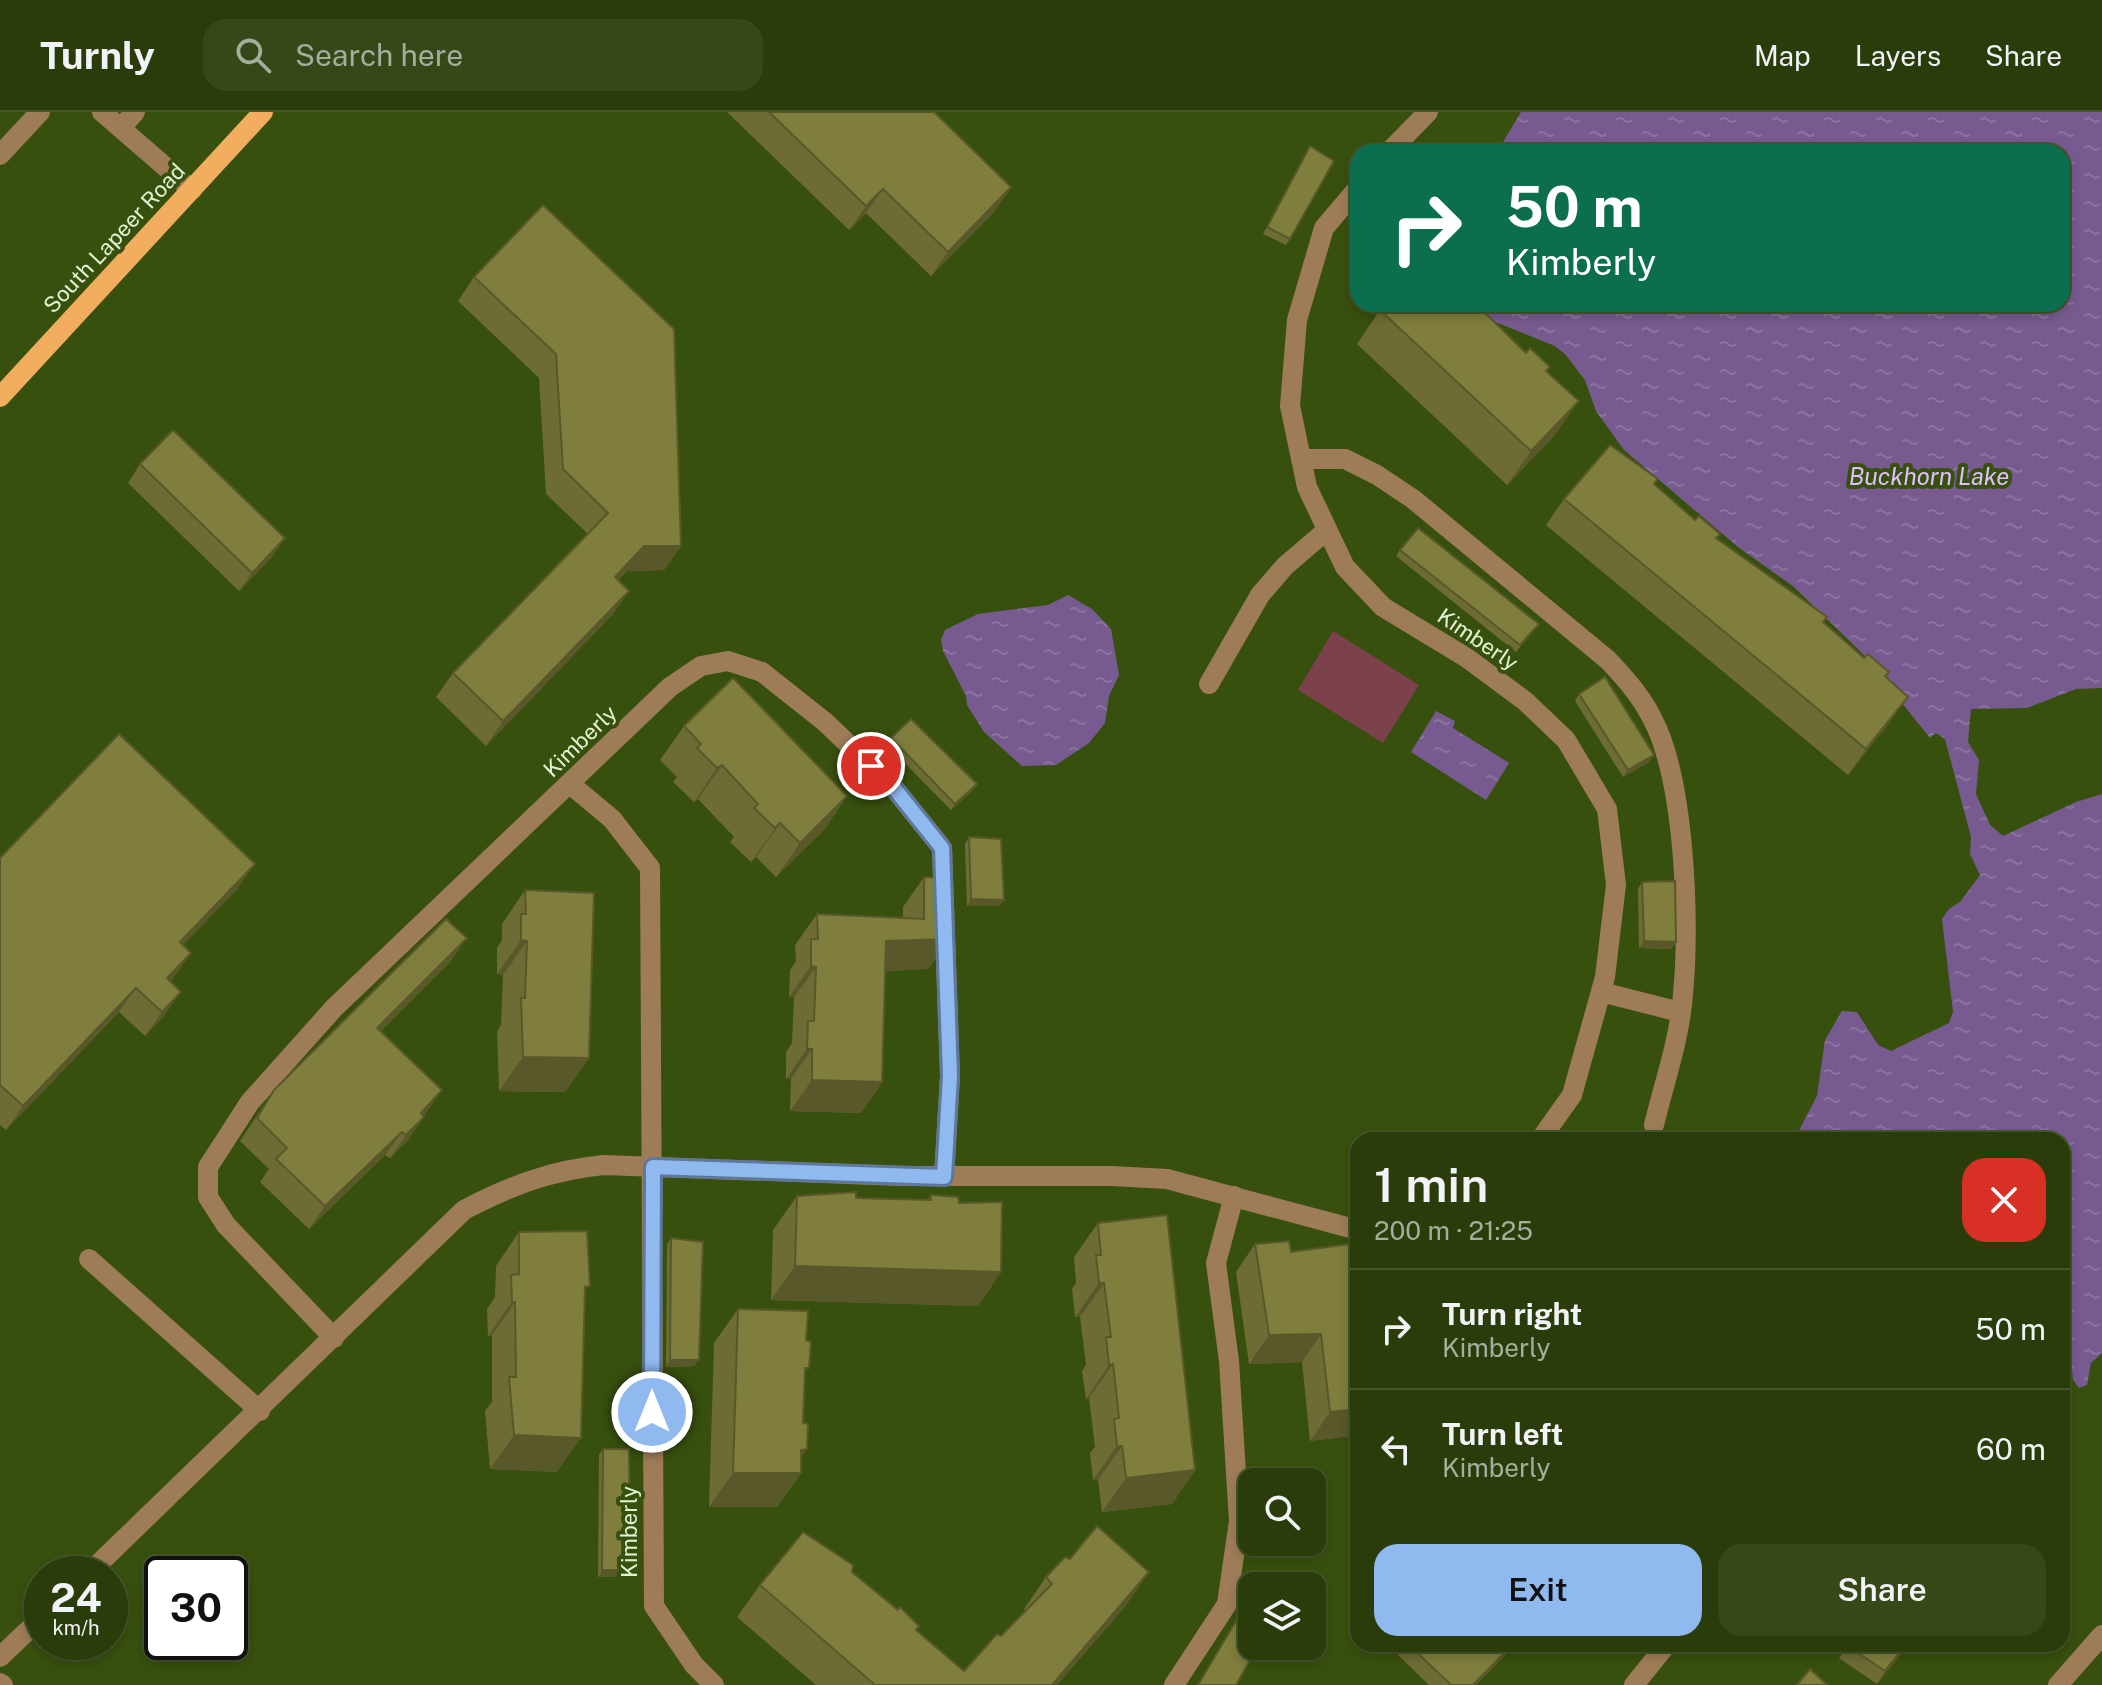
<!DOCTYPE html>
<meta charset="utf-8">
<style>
body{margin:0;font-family:"Public Sans",sans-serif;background:#364718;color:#f1f3f6;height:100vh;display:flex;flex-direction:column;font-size:30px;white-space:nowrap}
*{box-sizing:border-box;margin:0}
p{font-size:26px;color:#a5ad9c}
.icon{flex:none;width:44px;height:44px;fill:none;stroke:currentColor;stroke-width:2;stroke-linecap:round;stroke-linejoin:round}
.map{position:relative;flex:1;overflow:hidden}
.drawer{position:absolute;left:1350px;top:1020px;width:720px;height:520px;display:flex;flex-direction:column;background:#2a3c0a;border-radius:24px;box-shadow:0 4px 12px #0003,0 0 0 2px #46562b}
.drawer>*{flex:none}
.hud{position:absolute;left:1350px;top:32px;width:720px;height:168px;border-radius:24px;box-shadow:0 4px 12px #0003,0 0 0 2px #46562b;background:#0b6e4f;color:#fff;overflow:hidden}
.fabs{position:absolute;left:1238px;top:1356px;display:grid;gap:16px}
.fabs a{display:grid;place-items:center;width:88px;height:88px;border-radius:16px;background:#2a3c0a;box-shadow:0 4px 12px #0003,0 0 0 2px #46562b;font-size:40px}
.speed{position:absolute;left:24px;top:1444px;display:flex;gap:16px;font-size:40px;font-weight:700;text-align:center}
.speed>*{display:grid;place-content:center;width:104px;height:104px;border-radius:50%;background:#2a3c0a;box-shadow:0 4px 12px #0003,0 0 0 2px #46562b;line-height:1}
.speed small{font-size:20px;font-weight:400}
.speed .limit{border:4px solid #111;border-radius:12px;background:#fff;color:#111}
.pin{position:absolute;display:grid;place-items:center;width:68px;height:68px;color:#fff;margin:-34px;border:4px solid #fff;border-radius:50%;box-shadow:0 2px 8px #0007}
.me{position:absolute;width:88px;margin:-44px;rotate:0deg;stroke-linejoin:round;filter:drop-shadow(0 0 6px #0008)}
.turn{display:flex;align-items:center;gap:28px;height:168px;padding:0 24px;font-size:36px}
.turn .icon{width:104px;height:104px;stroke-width:2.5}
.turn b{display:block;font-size:56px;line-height:68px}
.round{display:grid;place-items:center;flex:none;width:84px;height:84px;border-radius:24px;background:#364718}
.summary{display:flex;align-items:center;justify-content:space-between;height:136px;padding:0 24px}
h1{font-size:48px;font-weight:600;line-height:60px}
.action{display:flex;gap:16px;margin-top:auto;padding:16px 24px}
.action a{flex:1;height:92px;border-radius:24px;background:#90b9f0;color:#111;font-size:32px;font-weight:600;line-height:92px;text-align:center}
.action a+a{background:#364718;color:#f1f3f6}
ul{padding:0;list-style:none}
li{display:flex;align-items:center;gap:24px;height:120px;padding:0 24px;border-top:2px solid #46562b}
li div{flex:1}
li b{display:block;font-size:30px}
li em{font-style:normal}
header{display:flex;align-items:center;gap:48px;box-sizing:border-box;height:112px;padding:0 40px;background:#2a3c0a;border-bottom:2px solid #46562b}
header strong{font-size:38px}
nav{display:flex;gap:44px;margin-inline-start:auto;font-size:28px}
.search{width:560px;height:72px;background:#364718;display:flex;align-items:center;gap:20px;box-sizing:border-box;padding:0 28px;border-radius:24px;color:#a5ad9c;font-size:30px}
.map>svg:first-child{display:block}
.pitch{fill:#7b414d}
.water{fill:url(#water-ripples)}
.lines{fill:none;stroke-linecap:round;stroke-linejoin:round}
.minor{stroke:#9e7c58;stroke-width:20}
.major{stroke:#f2ad5e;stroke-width:20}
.wall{fill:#6d6c34}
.shaded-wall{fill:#59582b}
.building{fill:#7f7e3d;stroke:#59582b;stroke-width:2}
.route-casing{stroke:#5e789c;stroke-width:20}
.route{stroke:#90b9f0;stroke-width:14}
.labels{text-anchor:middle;stroke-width:8;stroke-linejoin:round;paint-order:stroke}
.street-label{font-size:22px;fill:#e3f3d2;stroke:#38500e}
.water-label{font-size:24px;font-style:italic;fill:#e0bfff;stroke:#38500e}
</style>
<header>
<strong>Turnly</strong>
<div class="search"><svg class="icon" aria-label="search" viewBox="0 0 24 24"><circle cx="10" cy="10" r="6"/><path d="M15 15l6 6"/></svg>Search here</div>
<nav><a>Map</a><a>Layers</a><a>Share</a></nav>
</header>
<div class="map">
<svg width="2102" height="1573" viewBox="0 0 2102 1573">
<defs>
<pattern id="water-ripples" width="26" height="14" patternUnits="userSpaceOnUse" patternTransform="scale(2)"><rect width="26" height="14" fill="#775b90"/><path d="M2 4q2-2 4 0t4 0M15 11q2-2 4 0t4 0" fill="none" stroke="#8a739f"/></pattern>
</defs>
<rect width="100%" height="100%" fill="#38500e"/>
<!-- pitch -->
<path class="pitch" d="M 1333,519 L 1419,573 L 1383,631 L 1298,578 Z"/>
<!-- water -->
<g class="water">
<path d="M 1521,0 L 2102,0 L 2102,576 L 2076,577 L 2027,596 L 1971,597 L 1968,630 L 1979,648 L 1976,682 L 1990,713 L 2003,724 L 2076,690 L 2102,682 L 2102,1241 L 2091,1251 L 2087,1273 L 2079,1276 L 2073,1268 L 2069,1230 L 2062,1227 L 2062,1028 L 1794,1028 L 1817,984 L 1825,928 L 1842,899 L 1857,900 L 1878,933 L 1891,939 L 1949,911 L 1953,900 L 1942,807 L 1949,797 L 1960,790 L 1980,763 L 1970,742 L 1971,725 L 1945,627 L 1936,621 L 1930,626 L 1862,541 L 1794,475 L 1738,435 L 1624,338 L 1596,299 L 1585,268 L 1565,242 L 1555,234 L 1493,209 L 1476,192 L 2062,192 L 2062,40 L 1497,40 Z"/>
<path d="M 1068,483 L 1092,497 L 1111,517 L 1119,563 L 1109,584 L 1105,611 L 1089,631 L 1056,653 L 1022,654 L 984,620 L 967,593 L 966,584 L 943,539 L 941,528 L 945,518 L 978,502 L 1048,493 Z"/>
<path d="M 1436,599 L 1455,609 L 1453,616 L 1509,651 L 1486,688 L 1411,640 Z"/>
</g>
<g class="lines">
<!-- minor -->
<g class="minor">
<path d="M 102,0 L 192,78"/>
<path d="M 121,16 L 135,0"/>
<path d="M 1389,40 L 1428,0"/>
<path d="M 0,43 L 40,0"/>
<path d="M 1358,76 L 1324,116 L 1297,208 L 1290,294 L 1307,375 L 1345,455 L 1383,495 L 1467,546 L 1525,589 L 1566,628 L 1607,697 L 1616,773 L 1605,865 L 1572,983 L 1540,1028"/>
<path d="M 1301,347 L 1345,347 L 1377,363 L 1413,387 L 1608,548 C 1625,566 1641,584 1652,606 C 1685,667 1690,812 1683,882 C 1680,926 1664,971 1654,1013"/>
<path d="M 1209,572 L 1260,483 L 1285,454 L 1327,418"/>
<path d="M 570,672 L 612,707 L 650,756 L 654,1494 L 694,1553 L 714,1573"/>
<path d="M 1601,880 L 1680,900"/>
<path d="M 89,1147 L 260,1299"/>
<path d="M 334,1226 L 226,1113 L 208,1085 L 208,1055 L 250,990 L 334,896 L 670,575 L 701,554 L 728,549 L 762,560 L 825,610 L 894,676 L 942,736 L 950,964 L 944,1065"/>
<path d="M 88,1462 L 464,1098 C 510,1074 551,1058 604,1053 L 902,1064 L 1112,1064 L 1167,1067 L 1358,1118"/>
<path d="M 0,1545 L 42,1505"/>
<path d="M 0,1571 L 3,1573"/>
<path d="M 1174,1573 L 1227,1492 L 1239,1409 L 1229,1249 L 1216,1151 L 1234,1084"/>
<path d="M 1634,1573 L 1667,1532"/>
<path d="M 2058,1573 L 2102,1523"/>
</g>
<!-- major -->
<path class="major" d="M 0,285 L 263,0"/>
</g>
<!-- wall -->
<g class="wall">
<path d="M 727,0 L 934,0 L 1011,75 L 994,100 L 931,164 L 866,101 L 849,118 Z"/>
<path d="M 1310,34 L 1290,127 L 1286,133 L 1263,122 Z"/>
<path d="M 543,93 L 681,434 L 664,458 L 627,459 L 618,468 L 629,479 L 612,503 L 486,634 L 436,585 L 453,561 L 588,422 L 546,382 L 539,266 L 458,189 L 474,165 Z"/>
<path d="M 1380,198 L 1526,241 L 1547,260 L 1555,323 L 1507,373 L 1357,232 Z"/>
<path d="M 140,352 L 272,445 L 239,479 L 128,371 Z"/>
<path d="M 1658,367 L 1655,372 L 1695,408 L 1720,422 L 1716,427 L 1823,510 L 1864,546 L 1889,560 L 1885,565 L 1890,610 L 1848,663 L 1546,413 L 1564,387 Z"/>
<path d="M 1400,438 L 1539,512 L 1516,540 L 1396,444 Z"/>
<path d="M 1579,582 L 1649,650 L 1623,665 L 1575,589 Z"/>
<path d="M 684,614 L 847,684 L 824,718 L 776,765 L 756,745 L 751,750 L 730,730 L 734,725 L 698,687 L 694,690 L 673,670 L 677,665 L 660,648 Z"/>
<path d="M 891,626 L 977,672 L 972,679 L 951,698 L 886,632 Z"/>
<path d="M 969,725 L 1000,794 L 967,794 L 965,732 Z"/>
<path d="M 0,746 L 238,776 L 183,833 L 191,841 L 170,870 L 164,904 L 145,924 L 119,900 L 6,1018 L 0,1013 Z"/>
<path d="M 924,765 L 950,827 L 928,857 L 885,859 L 882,970 L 861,1001 L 790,999 L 791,967 L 786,967 L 786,940 L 792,931 L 794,885 L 789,885 L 790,858 L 796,849 L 795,833 L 817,802 L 903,806 L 903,795 Z"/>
<path d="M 1642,770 L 1676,830 L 1671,837 L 1639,836 L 1638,777 Z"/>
<path d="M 525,778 L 589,946 L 565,980 L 499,979 L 497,920 L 501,913 L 503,863 L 497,862 L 497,836 L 502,828 L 502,812 Z"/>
<path d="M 451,849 L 380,920 L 423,1004 L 408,1028 L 390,1046 L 385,1043 L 309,1117 L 260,1070 L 269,1057 L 240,1029 L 274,978 Z"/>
<path d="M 931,1083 L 959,1091 L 1001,1160 L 978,1194 L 771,1188 L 773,1118 L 797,1084 L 928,1088 Z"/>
<path d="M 1098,1111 L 1195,1358 L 1172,1392 L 1102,1400 L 1098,1368 L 1093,1368 L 1090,1341 L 1095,1335 L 1089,1286 L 1086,1287 L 1082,1259 L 1086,1253 L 1080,1205 L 1075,1205 L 1072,1177 L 1076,1171 L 1074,1145 Z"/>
<path d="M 519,1120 L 585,1181 L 557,1360 L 490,1357 L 485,1299 L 492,1290 L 492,1223 L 488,1224 L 487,1197 L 495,1185 L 496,1154 Z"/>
<path d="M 671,1126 L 694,1254 L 666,1255 L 667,1133 Z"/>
<path d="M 1358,1131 L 1358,1323 L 1310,1329 L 1302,1250 L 1249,1252 L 1236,1160 L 1255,1132 L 1291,1140 Z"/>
<path d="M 738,1197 L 806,1228 L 803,1311 L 807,1337 L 801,1345 L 801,1361 L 777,1395 L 709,1395 L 714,1231 Z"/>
<path d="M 603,1337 L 626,1464 L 598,1465 L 599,1343 Z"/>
<path d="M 852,1460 L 898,1498 L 916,1518 L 964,1559 L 1001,1524 L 1026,1499 L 1024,1497 L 1046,1465 L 1127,1492 L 1057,1573 L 816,1573 L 737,1505 L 760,1473 Z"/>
<path d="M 1406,1532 L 1514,1532 L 1510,1538 L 1476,1573 L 1429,1573 L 1398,1543 Z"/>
<path d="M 1849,1532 L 1909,1532 L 1877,1572 L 1839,1546 Z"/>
</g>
<!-- shaded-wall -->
<g class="shaded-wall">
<path d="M 1011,75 L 994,100 L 931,164 L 948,140 Z"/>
<path d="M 883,77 L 866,101 L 849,118 L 866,94 Z"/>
<path d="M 1579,289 L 1555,323 L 1507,373 L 1531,339 Z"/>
<path d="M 285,426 L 272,445 L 239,479 L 252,461 Z"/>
<path d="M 644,434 L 681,434 L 664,458 L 627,459 L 598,489 L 615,465 Z"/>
<path d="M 629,479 L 612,503 L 486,634 L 503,609 Z"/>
<path d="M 1908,585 L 1890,610 L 1848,663 L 1866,637 Z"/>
<path d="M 1654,643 L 1649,650 L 1623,665 L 1628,658 Z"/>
<path d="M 722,653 L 698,687 L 694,690 L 717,656 Z"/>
<path d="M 977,672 L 972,679 L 951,698 L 955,692 Z"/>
<path d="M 847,684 L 824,718 L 776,765 L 800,731 Z"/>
<path d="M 780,711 L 756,745 L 751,750 L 775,716 Z"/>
<path d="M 255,752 L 238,776 L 163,854 L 180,830 Z"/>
<path d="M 971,787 L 1004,788 L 1000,794 L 967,794 Z"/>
<path d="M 467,826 L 451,849 L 361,939 L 377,916 Z"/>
<path d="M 950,827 L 928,857 L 864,860 L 886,829 Z"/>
<path d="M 521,828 L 527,829 L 503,863 L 497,862 Z"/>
<path d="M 1644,829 L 1676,830 L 1671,837 L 1639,836 Z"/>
<path d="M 191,841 L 174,865 L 150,891 L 167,866 Z"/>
<path d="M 811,854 L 816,855 L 794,885 L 789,885 Z"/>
<path d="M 136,876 L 119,900 L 6,1018 L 23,994 Z"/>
<path d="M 181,880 L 164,904 L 145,924 L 162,900 Z"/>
<path d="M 807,937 L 812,937 L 791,967 L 786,967 Z"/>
<path d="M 523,945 L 589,946 L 565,980 L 499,979 Z"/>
<path d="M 812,968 L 882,970 L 861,1001 L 790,999 Z"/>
<path d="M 442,978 L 426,1001 L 405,1024 L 421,1001 Z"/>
<path d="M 424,1005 L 408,1028 L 390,1046 L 406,1023 Z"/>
<path d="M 402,1020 L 385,1043 L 309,1117 L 325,1094 Z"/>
<path d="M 795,1154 L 1001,1160 L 978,1194 L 771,1188 Z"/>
<path d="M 1099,1171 L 1104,1171 L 1080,1205 L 1075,1205 Z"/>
<path d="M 512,1190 L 515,1190 L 492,1223 L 488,1224 Z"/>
<path d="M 1321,1222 L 1302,1250 L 1249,1252 L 1269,1223 Z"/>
<path d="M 670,1248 L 699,1248 L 694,1254 L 666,1255 Z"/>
<path d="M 1113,1252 L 1089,1286 L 1086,1287 L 1109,1253 Z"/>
<path d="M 1358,1297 L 1358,1323 L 1310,1329 L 1330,1300 Z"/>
<path d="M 514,1323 L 581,1326 L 557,1360 L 490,1357 Z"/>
<path d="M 1117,1334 L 1122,1334 L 1098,1368 L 1093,1368 Z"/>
<path d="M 807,1337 L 790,1361 L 801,1361 L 777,1395 L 709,1395 L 733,1361 L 801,1338 Z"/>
<path d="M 1195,1358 L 1172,1392 L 1102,1400 L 1126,1366 Z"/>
<path d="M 602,1458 L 630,1458 L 626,1464 L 598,1465 Z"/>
<path d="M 1149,1460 L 1127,1492 L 1057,1573 L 1052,1573 Z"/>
<path d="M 1513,1532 L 1514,1532 L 1510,1538 L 1476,1573 L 1473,1573 Z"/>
<path d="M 1907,1532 L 1909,1532 L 1877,1572 L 1885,1559 Z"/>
</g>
<!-- building -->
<g class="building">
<path d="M 769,0 L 934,0 L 1011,75 L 948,140 L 883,77 L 866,94 Z"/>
<path d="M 1310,34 L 1334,49 L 1290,127 L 1267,115 Z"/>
<path d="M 543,93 L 674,217 L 681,434 L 644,434 L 615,465 L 629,479 L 503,609 L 453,561 L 608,401 L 563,357 L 556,242 L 474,165 Z"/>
<path d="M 1386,192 L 1476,192 L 1526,241 L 1530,236 L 1550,255 L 1546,259 L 1579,289 L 1531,339 L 1380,198 Z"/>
<path d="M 173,318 L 285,426 L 252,461 L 140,352 Z"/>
<path d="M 1610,333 L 1658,367 L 1654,372 L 1695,408 L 1699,404 L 1720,422 L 1716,426 L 1827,505 L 1823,510 L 1864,546 L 1868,542 L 1889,560 L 1885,564 L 1908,585 L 1866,637 L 1564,387 Z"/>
<path d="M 1418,416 L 1539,512 L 1520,533 L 1400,438 Z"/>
<path d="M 1605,565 L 1654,643 L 1628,658 L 1579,582 Z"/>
<path d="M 733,566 L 847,684 L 800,731 L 780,711 L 775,716 L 754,696 L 758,692 L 722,653 L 717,656 L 697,636 L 701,632 L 684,614 Z"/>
<path d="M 911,607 L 977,672 L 955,692 L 891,626 Z"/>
<path d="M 119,622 L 255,752 L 180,830 L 191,841 L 167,866 L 181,880 L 162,900 L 136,876 L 23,994 L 0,973 L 0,746 Z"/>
<path d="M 969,725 L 1001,727 L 1004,788 L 971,787 Z"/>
<path d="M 924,765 L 950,766 L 950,827 L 886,829 L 882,970 L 812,968 L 812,937 L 807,937 L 808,909 L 814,909 L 816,855 L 811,854 L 811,827 L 818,827 L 817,802 L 924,807 Z"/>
<path d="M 1675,769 L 1676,830 L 1644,829 L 1642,770 Z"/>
<path d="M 525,778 L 594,781 L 589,946 L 523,945 L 521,886 L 525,886 L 527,829 L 521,828 L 521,802 L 526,802 Z"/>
<path d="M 446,807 L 467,826 L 377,916 L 442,978 L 421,1001 L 424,1005 L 406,1023 L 402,1020 L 325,1094 L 276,1047 L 287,1036 L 257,1006 L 274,978 Z"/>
<path d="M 856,1080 L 856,1086 L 931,1088 L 931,1083 L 958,1085 L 959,1091 L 1002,1090 L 1001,1160 L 795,1154 L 797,1084 Z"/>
<path d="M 1167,1103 L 1195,1358 L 1126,1366 L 1122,1334 L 1117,1334 L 1114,1307 L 1119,1306 L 1113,1252 L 1109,1253 L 1106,1225 L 1111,1225 L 1104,1171 L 1099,1171 L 1096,1143 L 1101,1143 L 1098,1111 Z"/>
<path d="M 587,1119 L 590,1174 L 585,1175 L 581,1326 L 514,1323 L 509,1265 L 516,1265 L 515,1190 L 512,1190 L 511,1163 L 519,1162 L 519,1120 Z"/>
<path d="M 671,1126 L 703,1130 L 699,1248 L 670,1248 Z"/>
<path d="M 1289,1129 L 1291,1140 L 1358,1131 L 1358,1297 L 1330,1300 L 1321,1222 L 1269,1223 L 1255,1132 Z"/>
<path d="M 738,1197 L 808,1199 L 806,1228 L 811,1230 L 809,1256 L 805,1256 L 803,1311 L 808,1312 L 807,1337 L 801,1338 L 801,1361 L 733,1361 Z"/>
<path d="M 603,1337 L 629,1337 L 630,1458 L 602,1458 Z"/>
<path d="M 1097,1414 L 1149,1460 L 1052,1573 L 875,1573 L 760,1473 L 803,1420 L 853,1453 L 852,1460 L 898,1498 L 900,1495 L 919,1514 L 916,1518 L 964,1559 L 997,1522 L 1001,1524 L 1052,1472 L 1046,1465 L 1065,1445 L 1070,1447 Z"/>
<path d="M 1243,1497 L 1252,1502 L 1252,1534 L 1258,1534 L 1236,1573 L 1198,1573 Z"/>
<path d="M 1408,1532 L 1513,1532 L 1473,1573 L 1451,1573 Z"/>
<path d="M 1849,1532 L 1907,1532 L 1885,1559 L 1848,1534 Z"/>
<path d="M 1810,1557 L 1827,1573 L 1797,1573 Z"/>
</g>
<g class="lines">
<defs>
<path id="route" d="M 652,1300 L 653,1055 L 944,1065 L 950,964 L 942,736 L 894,676 L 871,654"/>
</defs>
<!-- route casing -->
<use href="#route" class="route-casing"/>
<!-- route -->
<use href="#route" class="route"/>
</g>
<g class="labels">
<!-- street labels -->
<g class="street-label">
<text transform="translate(114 126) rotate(-47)" y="8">South Lapeer Road</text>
<text transform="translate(1478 527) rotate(34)" y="8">Kimberly</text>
<text transform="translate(580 629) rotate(-44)" y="8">Kimberly</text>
<text transform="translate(629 1420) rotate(-90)" y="8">Kimberly</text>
</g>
<!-- water labels -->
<g class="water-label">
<text x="1929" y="373">Buckhorn Lake</text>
</g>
</g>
</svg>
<div class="fabs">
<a><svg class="icon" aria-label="search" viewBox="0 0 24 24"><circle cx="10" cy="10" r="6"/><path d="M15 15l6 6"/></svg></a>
<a><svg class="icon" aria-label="layers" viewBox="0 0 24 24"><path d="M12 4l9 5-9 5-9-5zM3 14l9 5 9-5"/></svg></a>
</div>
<div class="speed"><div>24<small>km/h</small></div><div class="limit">30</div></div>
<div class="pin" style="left:871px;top:654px;background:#d93025"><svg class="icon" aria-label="arrive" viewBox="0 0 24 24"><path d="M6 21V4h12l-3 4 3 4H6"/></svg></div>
<svg class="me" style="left:652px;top:1300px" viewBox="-20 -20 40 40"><circle r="17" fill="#90b9f0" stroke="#fff" stroke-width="3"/><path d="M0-11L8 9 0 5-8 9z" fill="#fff"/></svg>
<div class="hud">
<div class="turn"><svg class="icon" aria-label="right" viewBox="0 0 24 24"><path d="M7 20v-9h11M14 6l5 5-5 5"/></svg><div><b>50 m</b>Kimberly</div></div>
</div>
<section class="drawer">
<div class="summary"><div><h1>1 min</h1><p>200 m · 21:25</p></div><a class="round" style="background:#d93025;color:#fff"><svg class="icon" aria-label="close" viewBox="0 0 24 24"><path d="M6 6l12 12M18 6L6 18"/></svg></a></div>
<ul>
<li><svg class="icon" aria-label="right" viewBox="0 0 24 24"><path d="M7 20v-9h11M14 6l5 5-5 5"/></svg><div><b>Turn right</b><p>Kimberly</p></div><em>50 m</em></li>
<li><svg class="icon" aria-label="left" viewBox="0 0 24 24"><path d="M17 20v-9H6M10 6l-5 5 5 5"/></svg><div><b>Turn left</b><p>Kimberly</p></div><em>60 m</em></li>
</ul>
<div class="action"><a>Exit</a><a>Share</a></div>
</section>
</div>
